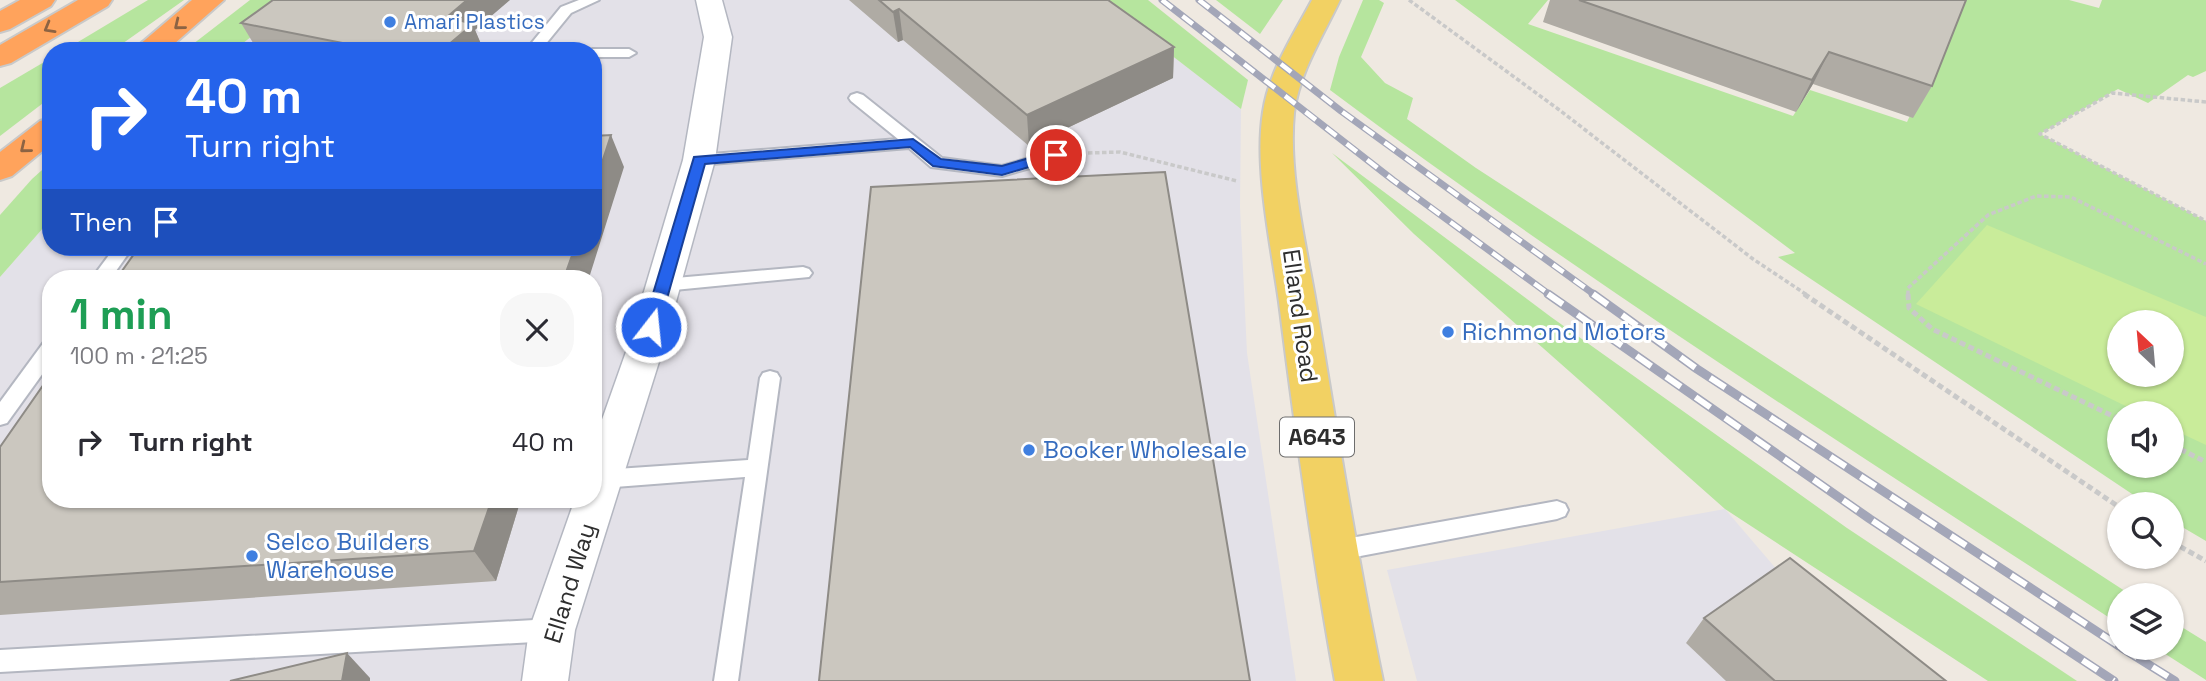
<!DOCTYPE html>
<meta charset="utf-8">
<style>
body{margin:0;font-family:"Space Grotesk",sans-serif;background:#f7f7f7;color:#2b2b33;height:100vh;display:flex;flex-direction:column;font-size:26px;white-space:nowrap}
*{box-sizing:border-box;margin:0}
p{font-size:23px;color:#7c7c81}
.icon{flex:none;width:38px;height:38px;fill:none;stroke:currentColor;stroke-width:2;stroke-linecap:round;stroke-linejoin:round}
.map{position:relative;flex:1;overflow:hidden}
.panel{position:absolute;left:42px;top:270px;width:560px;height:238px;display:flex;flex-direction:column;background:#fff;border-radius:28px;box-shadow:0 2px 5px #0004}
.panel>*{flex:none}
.top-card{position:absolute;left:42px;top:42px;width:560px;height:214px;border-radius:28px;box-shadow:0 2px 5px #0004;background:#2563eb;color:#fff;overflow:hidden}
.needle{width:46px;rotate:334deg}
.buttons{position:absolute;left:2107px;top:310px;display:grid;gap:14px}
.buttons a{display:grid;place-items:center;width:77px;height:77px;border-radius:50%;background:#fff;box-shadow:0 2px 5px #0004;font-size:35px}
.pin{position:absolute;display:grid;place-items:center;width:60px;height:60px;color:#fff;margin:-30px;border:4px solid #fff;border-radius:50%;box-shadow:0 2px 7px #0007}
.me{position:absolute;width:77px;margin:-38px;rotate:16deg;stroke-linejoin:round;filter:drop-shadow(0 0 5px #0008)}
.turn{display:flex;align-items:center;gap:24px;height:147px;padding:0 28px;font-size:32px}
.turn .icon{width:91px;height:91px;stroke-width:2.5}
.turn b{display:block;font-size:49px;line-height:60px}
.then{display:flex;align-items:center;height:66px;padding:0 28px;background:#0003;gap:14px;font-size:26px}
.round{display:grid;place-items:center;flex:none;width:74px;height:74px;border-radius:28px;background:#f7f7f7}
.overview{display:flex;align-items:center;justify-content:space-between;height:119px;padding:0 28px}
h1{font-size:42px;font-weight:700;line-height:52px;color:#1e9e55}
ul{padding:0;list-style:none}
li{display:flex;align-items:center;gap:21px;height:105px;padding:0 28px}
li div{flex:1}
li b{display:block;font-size:26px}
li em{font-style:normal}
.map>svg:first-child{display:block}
.industrial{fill:#e3e1e8;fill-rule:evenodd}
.green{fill:#b6e59e;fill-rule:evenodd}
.pitch{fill:#c9ec9a;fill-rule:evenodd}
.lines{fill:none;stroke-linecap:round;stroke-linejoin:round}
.service-casing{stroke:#b4b7c1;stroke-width:4}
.minor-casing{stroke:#b4b7c1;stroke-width:3}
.primary-casing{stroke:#c9c9c9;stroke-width:4}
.motorway-casing{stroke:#c9c9c9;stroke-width:4}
.path-far1{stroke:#c9c9c9;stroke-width:3.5;stroke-dasharray:4.5 2.5;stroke-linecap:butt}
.path{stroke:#c9c9c9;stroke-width:5;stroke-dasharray:6 3.5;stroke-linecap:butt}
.service{fill:#fff;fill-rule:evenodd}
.minor{fill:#fff;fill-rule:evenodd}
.primary{fill:#f2d163;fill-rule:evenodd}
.motorway{fill:#ffa35c;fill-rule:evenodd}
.rail-far1-casing{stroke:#a3a6b8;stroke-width:7}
.rail-casing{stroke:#a3a6b8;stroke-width:9}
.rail-far1{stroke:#fff;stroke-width:4.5;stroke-dasharray:13;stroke-linecap:butt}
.rail{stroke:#fff;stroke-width:6;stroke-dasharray:18;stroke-linecap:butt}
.wall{fill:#afaba4}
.shaded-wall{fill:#8e8b86}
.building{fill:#cbc7bf;stroke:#8e8b86;stroke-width:2}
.oneway{stroke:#8c6343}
.route{fill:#2563eb;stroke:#184099;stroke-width:2}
.shop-dot{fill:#3f7fe0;stroke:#fff;stroke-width:2.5}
.labels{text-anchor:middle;stroke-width:6;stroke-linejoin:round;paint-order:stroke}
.far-shop-label{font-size:21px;fill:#366cbe;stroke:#fff;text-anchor:start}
.shield{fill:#fff;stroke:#6d6d6d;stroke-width:2}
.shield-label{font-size:23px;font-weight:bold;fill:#2e2e2e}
.street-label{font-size:24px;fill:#2e2e2e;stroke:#fff}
.shop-label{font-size:24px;fill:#366cbe;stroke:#fff;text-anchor:start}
</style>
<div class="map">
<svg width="2206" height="681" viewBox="0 0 2206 681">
<rect width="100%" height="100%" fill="#efe9e1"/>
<!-- industrial -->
<g class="industrial">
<path d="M 298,0 L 1100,0 L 1241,109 L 1240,207 L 1247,353 L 1296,681 L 0,681 L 0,277 L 51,219 L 51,247 L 593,247 L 593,51 L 233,51 ZM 51,278 L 593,278 L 593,499 L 51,499 Z"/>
<path d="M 1725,509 L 1831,633 L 1911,681 L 1417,681 L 1387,570 Z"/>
</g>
<!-- green -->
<g class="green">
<path d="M 148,0 L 184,0 L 112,51 L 63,51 Z"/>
<path d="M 250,0 L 298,0 L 233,51 L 184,51 Z"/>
<path d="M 1100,0 L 1148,0 L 1248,80 L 1241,109 Z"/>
<path d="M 1216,0 L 1283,0 L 1260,34 Z"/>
<path d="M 1363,0 L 1379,0 L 1384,3 L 1361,57 L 1385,83 L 1413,98 L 1407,119 L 1476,168 L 2131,595 L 2119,595 L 2119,624 C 1853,451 1584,280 1330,90 L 1339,57 Z"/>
<path d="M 1455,0 L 1548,0 L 1528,24 L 1793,116 L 1810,90 L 1907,122 L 1965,0 L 2069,0 L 2099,8 L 2102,0 L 2206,0 L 2206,71 L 2193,77 L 2188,75 L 2148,103 L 2118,89 L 2040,134 L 2206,221 L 2206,541 L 2172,521 L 2172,504 L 2147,504 L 1778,257 L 1795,253 ZM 2119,322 L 2172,322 L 2172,374 L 2119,374 ZM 2119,413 L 2172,413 L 2172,466 L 2119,466 Z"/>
<path d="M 51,58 L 51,97 L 0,136 L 0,88 Z"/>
<path d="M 1332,153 L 1551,317 L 1847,528 L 2077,681 L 1988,681 L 1725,509 L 1414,234 Z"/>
<path d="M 51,162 L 51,219 L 0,277 L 0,215 L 32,179 Z"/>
<path d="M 2172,621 L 2206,642 L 2206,680 L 2156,648 L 2172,648 Z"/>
</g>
<!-- pitch -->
<path class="pitch" d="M 1987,225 L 2206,317 L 2206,445 L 2172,429 L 2172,413 L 2140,413 L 1916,304 ZM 2119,322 L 2172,322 L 2172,374 L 2119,374 Z"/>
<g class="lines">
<defs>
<g id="service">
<path d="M 579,0 L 599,0 L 571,13 L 540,51 L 525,51 L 561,7 Z"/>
<path d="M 593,49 L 629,49 L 636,53 L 629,57 L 593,57 L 593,51 L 587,51 Z"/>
<path d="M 857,93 L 863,95 L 942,158 L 1002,166 L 1056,150 L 1064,155 L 1062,159 L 1002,176 L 931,167 L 909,148 L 699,165 L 691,160 L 699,155 L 898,139 L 851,101 L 849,98 L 851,95 Z"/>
<path d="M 115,247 L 133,247 L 111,278 L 92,278 Z"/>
<path d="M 803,267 L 809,269 L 812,273 L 809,277 L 664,291 L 657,290 L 655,285 L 657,280 L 664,279 Z"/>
<path d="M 51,340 L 51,362 L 7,423 L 0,425 L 0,402 L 44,342 Z"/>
<path d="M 770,371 L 777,373 L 780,378 L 738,681 L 714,681 L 745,477 L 602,488 L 594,485 L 593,475 L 602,470 L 748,460 L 760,378 L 763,373 Z"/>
<path d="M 1557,501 L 1565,504 L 1568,510 L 1565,516 L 1557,519 L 1334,561 L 1326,558 L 1323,551 L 1326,544 L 1334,541 Z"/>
<path d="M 552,619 L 560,623 L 564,630 L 560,637 L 552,641 L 0,672 L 0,650 Z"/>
</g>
<path id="minor" d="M 696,0 L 722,0 L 732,37 L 715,160 L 663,349 L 575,630 L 568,681 L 522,681 L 529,630 L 575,499 L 593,499 L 593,445 L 627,349 L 683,160 L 704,37 Z"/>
<path id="primary" d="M 1312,0 L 1340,0 C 1323,36 1299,73 1294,113 C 1288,173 1306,244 1316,303 C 1337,430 1357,556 1383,681 L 1335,681 C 1312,555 1295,429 1279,302 C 1271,245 1254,168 1263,112 C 1269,71 1293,36 1312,0 Z"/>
<g id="motorway">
<path d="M 20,0 L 55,0 L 51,6 L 10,29 L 0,32 L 0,11 Z"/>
<path d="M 78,0 L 112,0 L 108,6 L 11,63 L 0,66 L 0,45 Z"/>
<path d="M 192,0 L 224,0 L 166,51 L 132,51 Z"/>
<path d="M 51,118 L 51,144 L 12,176 L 0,180 L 0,152 L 40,121 Z"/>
</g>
</defs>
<!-- service casing -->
<use href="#service" class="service-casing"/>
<!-- minor casing -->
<use href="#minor" class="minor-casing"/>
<!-- primary casing -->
<use href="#primary" class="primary-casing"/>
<!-- motorway casing -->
<use href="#motorway" class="motorway-casing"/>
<!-- path-far1 -->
<g class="path-far1">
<path d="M 1409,0 L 1558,109 L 1753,259 L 1807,295"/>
<path d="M 2206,102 L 2112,93 L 2040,134 L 2206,221"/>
<path d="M 1088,153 L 1120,152 L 1237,181"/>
<path d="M 1908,295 L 1908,288 L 1988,215 L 2036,196 L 2071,197 L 2206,264"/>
</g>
<!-- path -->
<g class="path">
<path d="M 1804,294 L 2119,507"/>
<path d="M 1908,294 L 1909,308 L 1932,329 L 2119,419"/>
<path d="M 2172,445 L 2206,462"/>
<path d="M 2172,542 L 2206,561"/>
</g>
<!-- service -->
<use href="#service" class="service"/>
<!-- minor -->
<use href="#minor" class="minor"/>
<!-- primary -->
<use href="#primary" class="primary"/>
<!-- motorway -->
<use href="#motorway" class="motorway"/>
<defs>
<g id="rail-far1">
<path d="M 1162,0 L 1393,180 L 1550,295"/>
<path d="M 1199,0 L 1341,111 L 1595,295"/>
</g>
<g id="rail">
<path d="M 1548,294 L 1870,519 L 2114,681"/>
<path d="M 1593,294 L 1697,369 L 2119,646"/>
<path d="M 2122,648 L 2175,681"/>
</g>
</defs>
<!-- rail-far1 casing -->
<use href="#rail-far1" class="rail-far1-casing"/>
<!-- rail casing -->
<use href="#rail" class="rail-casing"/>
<!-- rail-far1 -->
<use href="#rail-far1" class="rail-far1"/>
<!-- rail -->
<use href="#rail" class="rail"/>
</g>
<!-- wall -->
<g class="wall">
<path d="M 849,0 L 1108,0 L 1174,47 L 1173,78 L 1029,146 L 903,40 L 898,42 Z"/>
<path d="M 1550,0 L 1966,0 L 1932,86 L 1913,118 L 1813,84 L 1796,112 L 1543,22 Z"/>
<path d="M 241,23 L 475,30 L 484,51 L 258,51 Z"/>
<path d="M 0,447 L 521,499 L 496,581 L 0,615 Z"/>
<path d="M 1704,618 L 1946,681 L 1726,681 L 1686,643 Z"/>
</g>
<!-- shaded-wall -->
<g class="shaded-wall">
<path d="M 467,0 L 510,0 L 475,30 L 484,51 L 441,51 L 447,17 Z"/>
<path d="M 899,9 L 903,40 L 898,42 L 893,12 Z"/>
<path d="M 409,46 L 412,51 L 403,51 Z"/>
<path d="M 1174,47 L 1173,78 L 1029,146 L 1027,115 Z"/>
<path d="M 1829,52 L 1813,84 L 1796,112 L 1812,80 Z"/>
<path d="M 611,135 L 624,167 L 589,278 L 564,278 L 575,247 L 593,247 L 593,190 Z"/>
<path d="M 492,499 L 521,499 L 496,581 L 474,551 Z"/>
<path d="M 347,653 L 370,678 L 370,681 L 342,681 Z"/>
</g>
<!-- building -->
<g class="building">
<path d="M 273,0 L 467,0 L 447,17 L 473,24 L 441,51 L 433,51 L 409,46 L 403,51 L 383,51 L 241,23 Z"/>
<path d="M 879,0 L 1108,0 L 1174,47 L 1027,115 L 899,9 L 893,12 Z"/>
<path d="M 1579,0 L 1966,0 L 1932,86 L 1829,52 L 1812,80 Z"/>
<path d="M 611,135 L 593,190 L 593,136 Z"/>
<path d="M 1165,172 L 1250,681 L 819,681 L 871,187 Z"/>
<path d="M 139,247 L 575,247 L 564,278 L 117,278 Z"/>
<path d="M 51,374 L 51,499 L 492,499 L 474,551 L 0,582 L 0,447 Z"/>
<path d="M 1790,558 L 1946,681 L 1775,681 L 1704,618 Z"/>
<path d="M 347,653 L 342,681 L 230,681 Z"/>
</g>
<!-- one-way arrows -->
<defs><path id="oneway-chevron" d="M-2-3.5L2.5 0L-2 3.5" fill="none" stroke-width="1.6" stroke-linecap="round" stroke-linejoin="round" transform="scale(1.75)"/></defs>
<g class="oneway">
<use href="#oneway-chevron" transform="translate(179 25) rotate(141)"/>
<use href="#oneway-chevron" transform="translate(49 28) rotate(150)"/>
<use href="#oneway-chevron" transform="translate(25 148) rotate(141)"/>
</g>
<!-- route -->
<path class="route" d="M 913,139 L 941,159 L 1002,166 L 1056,150 L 1062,155 L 1060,158 L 1002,175 L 933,166 L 910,147 L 705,164 L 659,327 L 651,333 L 646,331 L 643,327 L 694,157 Z"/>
<!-- markers -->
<g class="shop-dot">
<circle cx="390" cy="22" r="7"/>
<circle cx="1448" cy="332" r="7"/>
<circle cx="1029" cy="450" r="7"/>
<circle cx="252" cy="556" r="7"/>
</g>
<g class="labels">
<!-- far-shop labels -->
<g class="far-shop-label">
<text x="404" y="29">Amari Plastics</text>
</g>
<!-- shield labels -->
<rect class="shield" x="1280" y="417.5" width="74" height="39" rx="5"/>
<g class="shield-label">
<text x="1317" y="445">A643</text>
</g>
<!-- street labels -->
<g class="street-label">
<text transform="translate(1300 316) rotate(82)" y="8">Elland Road</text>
<text transform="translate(570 583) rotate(-73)" y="8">Elland Way</text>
</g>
<!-- shop labels -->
<g class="shop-label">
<text x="1462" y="340">Richmond Motors</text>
<text x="1043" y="458">Booker Wholesale</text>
<text x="266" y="550">Selco Builders<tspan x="266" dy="28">Warehouse</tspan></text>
</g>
</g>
</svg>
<div class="buttons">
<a><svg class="needle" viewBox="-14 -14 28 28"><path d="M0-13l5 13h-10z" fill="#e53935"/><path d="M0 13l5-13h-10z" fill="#7c7c81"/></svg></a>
<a><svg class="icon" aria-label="sound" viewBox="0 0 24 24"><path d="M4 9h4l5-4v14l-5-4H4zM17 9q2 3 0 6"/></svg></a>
<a><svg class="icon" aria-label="search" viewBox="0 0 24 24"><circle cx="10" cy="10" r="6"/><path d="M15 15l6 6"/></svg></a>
<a><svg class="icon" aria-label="layers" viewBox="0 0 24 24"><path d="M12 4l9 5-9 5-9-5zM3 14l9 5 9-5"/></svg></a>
</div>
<div class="pin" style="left:1056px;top:155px;background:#d93025"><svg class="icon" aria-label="arrive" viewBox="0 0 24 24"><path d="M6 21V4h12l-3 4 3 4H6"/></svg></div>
<svg class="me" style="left:651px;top:327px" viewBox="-20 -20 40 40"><circle r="17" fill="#2563eb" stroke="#fff" stroke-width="3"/><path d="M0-11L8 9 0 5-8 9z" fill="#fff"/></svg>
<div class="top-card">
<div class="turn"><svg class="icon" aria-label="right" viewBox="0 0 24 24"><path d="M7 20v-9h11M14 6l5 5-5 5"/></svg><div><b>40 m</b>Turn right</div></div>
<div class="then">Then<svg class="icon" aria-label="arrive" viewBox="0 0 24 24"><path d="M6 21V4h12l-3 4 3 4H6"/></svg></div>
</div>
<section class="panel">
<div class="overview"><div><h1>1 min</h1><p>100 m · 21:25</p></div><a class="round"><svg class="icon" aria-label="close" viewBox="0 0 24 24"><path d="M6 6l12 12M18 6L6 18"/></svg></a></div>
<ul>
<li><svg class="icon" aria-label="right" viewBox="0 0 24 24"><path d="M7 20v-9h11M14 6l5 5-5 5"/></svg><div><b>Turn right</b></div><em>40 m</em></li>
</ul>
</section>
</div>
